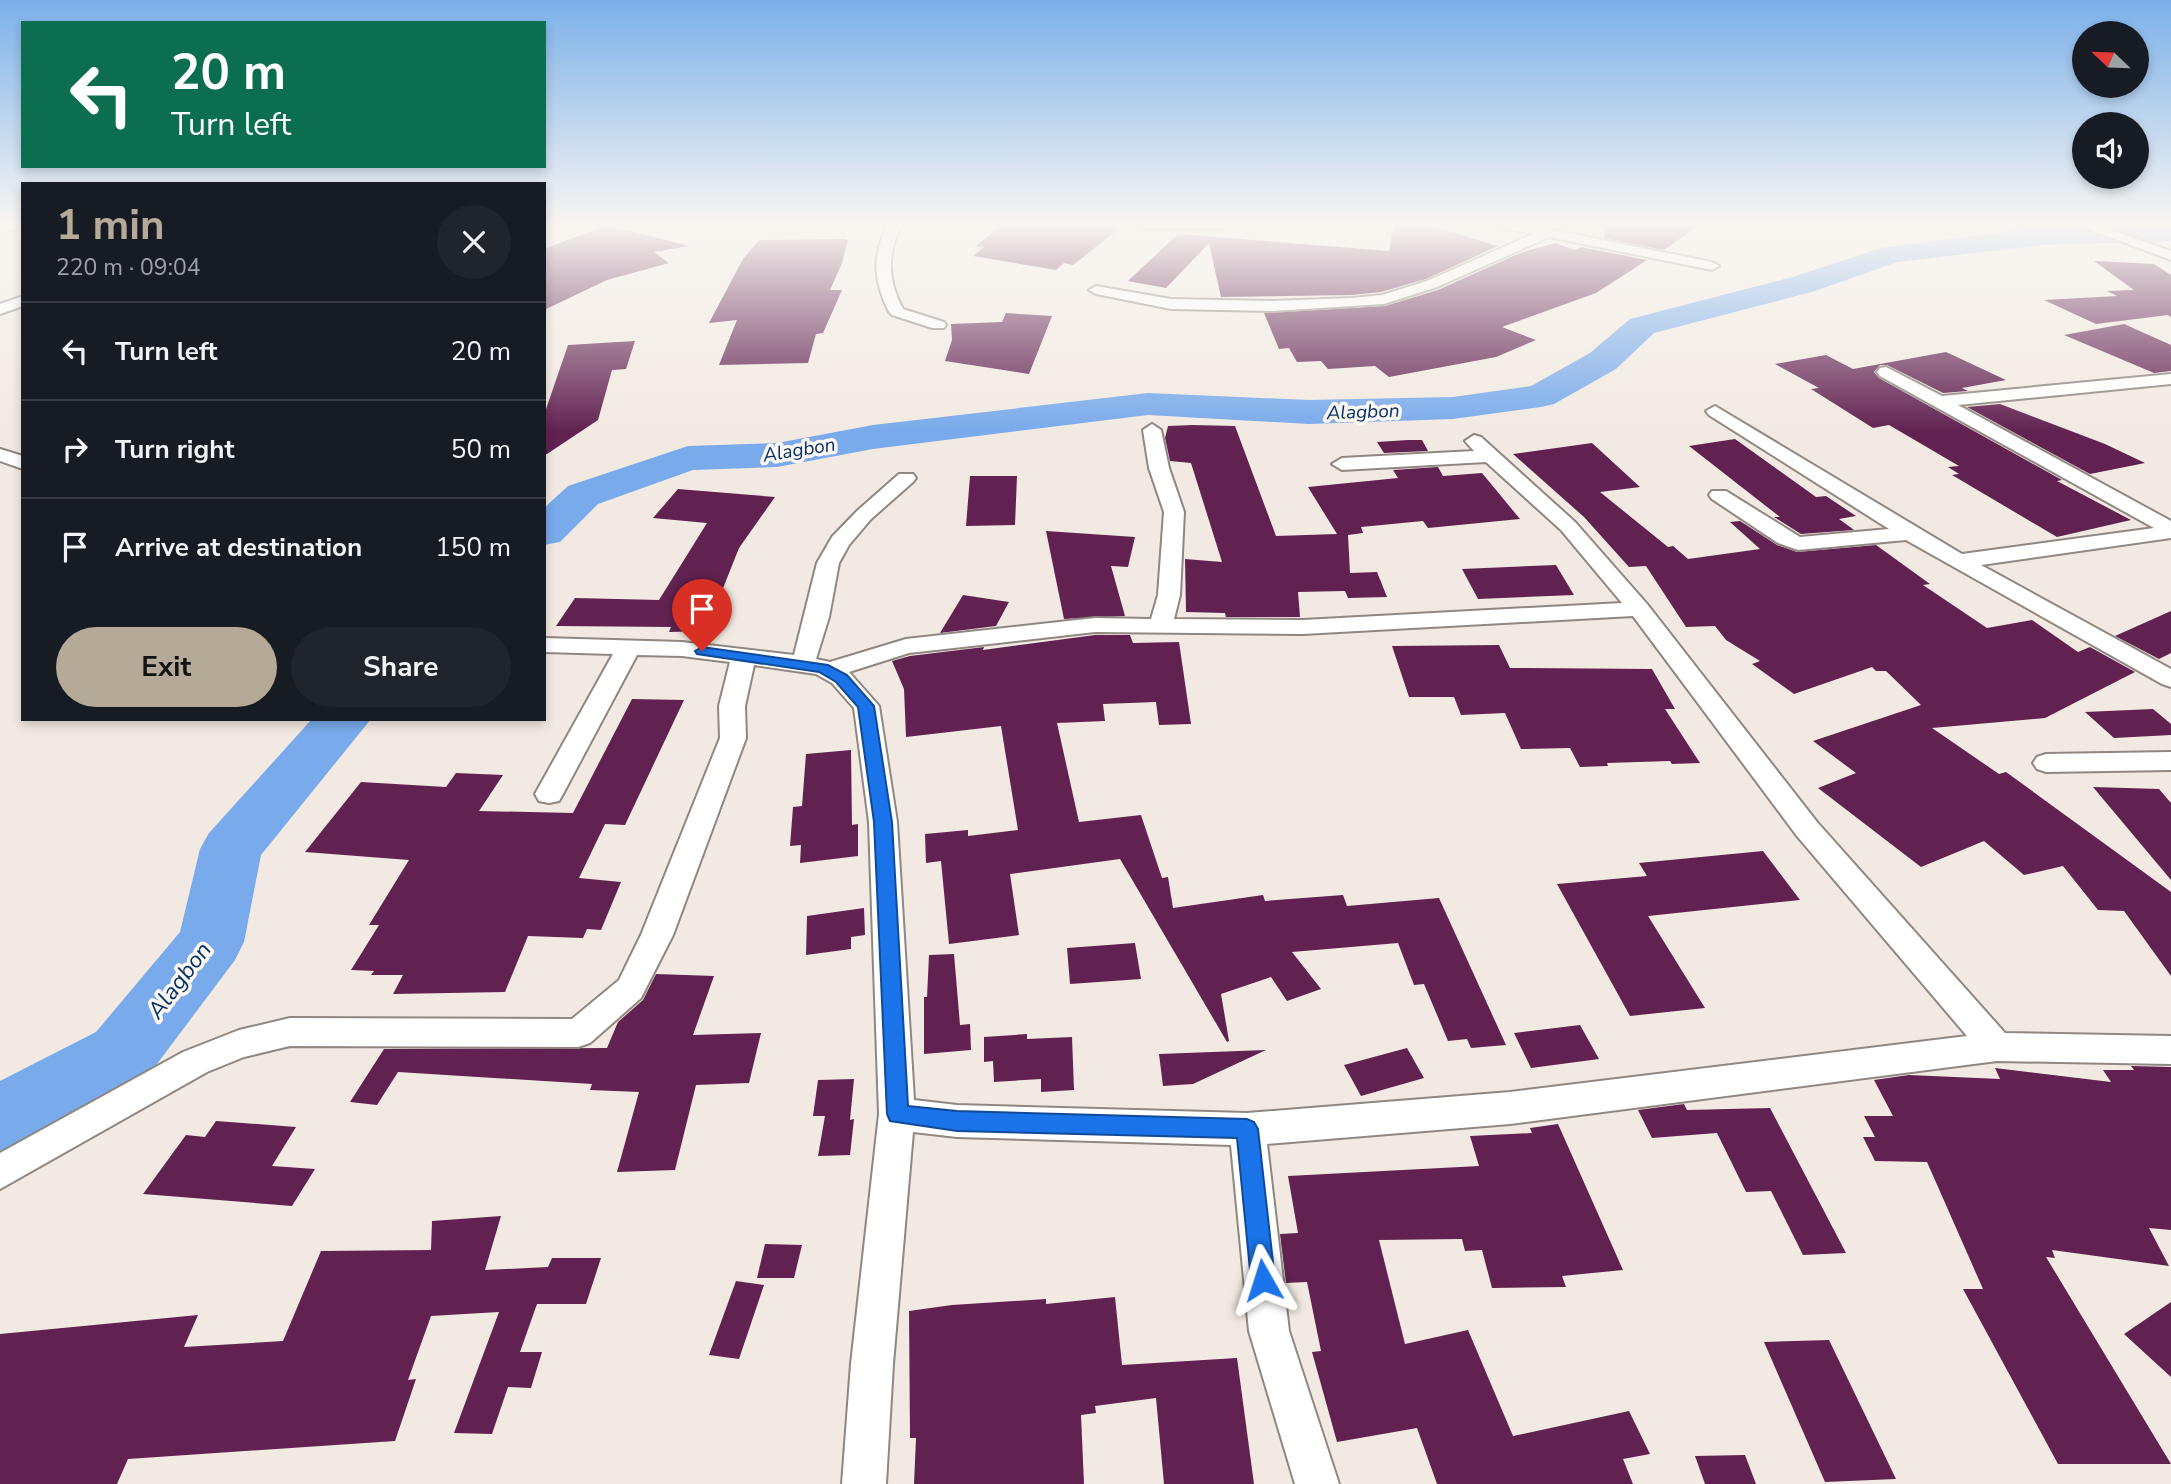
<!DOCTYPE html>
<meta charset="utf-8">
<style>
body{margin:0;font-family:"Nunito Sans",sans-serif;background:#20242c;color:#f1f3f6;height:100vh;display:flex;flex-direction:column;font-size:26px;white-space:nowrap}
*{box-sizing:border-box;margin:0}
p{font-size:23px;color:#9ea1a6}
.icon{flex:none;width:38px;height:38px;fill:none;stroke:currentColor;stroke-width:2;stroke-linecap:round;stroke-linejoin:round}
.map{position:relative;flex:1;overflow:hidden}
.panel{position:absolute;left:21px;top:182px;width:525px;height:539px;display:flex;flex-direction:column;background:#171b24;border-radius:0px;box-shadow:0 4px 10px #0003}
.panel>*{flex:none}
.guide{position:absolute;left:21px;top:21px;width:525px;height:147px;border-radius:0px;box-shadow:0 4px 10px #0003;background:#0b6e4f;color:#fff;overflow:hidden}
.needle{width:46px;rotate:293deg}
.tools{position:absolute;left:2072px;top:21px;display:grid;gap:14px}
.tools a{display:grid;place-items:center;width:77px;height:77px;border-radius:50%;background:#171b24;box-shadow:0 4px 10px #0003;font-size:35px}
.pin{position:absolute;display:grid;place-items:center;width:60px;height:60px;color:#fff;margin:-72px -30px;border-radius:50% 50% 50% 0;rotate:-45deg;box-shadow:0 0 7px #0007}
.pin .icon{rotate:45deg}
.me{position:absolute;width:77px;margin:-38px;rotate:354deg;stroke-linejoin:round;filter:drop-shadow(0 0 5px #0008)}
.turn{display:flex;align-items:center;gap:24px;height:147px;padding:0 35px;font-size:32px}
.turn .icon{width:91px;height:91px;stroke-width:2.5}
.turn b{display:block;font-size:49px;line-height:60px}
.round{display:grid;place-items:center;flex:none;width:74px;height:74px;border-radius:37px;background:#20242c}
.headline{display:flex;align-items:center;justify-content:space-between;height:119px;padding:0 35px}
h1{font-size:42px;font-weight:700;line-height:52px;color:#b5aa97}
.button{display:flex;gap:14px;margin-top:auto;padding:14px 35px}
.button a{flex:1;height:80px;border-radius:42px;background:#b5aa97;color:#111;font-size:28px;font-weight:700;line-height:80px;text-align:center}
.button a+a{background:#20242c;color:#f1f3f6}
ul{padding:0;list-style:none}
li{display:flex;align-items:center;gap:21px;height:98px;padding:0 35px;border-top:2px solid #363941}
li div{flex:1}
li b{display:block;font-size:26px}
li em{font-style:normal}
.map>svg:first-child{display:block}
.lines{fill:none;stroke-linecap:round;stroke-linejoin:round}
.river{fill:#79aaeb;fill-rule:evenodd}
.building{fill:#612251}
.minor-casing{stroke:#8f8780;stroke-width:4}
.minor{fill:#fff;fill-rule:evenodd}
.route{fill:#1a73e8;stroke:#114b97;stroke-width:2}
.labels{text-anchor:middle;stroke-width:7;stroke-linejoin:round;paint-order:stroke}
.far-water-label{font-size:19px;font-style:italic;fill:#00326a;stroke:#fef7f1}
.water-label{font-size:23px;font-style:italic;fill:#00326a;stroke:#fef7f1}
</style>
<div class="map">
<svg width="2171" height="1484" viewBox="0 0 2171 1484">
<rect width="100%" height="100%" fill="#f2eae2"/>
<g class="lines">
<!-- river -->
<g class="river">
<path d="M 2171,224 L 2171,241 L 2042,245 L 1897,262 L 1815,291 L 1654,333 L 1616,369 L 1554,404 L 1541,407 L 1453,419 L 1309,424 L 1148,415 L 873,449 L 777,467 L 693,470 L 598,504 L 560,542 L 544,545 L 544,508 L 568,486 L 688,446 L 777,443 L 873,425 L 1148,393 L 1309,400 L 1453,397 L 1531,386 L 1590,353 L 1630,319 L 1793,277 L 1881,248 L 2042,227 Z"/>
<path d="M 312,719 L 371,719 L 261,855 L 244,942 L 235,960 L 148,1076 L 27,1142 L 0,1152 L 0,1081 L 96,1032 L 180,932 L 200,849 L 209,833 Z"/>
</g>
</g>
<!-- building -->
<g class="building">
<path d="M 1003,224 L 1089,224 L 1120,228 L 1073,265 L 1064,263 L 1056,270 L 973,256 L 984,247 L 976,246 Z"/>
<path d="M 1394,224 L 1425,224 L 1498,246 L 1426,279 L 1381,292 L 1352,295 L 1221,297 L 1209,243 L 1166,288 L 1128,281 L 1178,234 L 1389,251 Z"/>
<path d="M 1606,224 L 1701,224 L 1664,250 L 1604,238 Z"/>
<path d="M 607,225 L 689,246 L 654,252 L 669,263 L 607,280 L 544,310 L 544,249 Z"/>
<path d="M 845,239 L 848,240 L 842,263 L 830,290 L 842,290 L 823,333 L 816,334 L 808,363 L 719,365 L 737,320 L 709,323 L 743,259 L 759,240 Z"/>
<path d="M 1555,243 L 1575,250 L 1581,247 L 1647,260 L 1596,293 L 1502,327 L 1536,340 L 1496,357 L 1389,377 L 1375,366 L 1328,369 L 1321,361 L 1297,362 L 1289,348 L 1279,349 L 1264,313 L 1385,306 L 1438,290 L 1520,253 Z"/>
<path d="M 2094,261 L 2154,264 L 2171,275 L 2171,317 L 2168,315 L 2096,324 L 2044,300 L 2117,296 L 2107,291 L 2134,290 Z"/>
<path d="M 1006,313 L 1052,316 L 1029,374 L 945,361 L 952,340 L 951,324 L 1002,322 Z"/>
<path d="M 2124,324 L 2171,345 L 2171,371 L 2154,373 L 2064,335 Z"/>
<path d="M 635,341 L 626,369 L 612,370 L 598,420 L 544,456 L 544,415 L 568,345 Z"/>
<path d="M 1946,352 L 2006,380 L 1962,388 L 1968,391 L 1943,393 L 1887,365 L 1880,365 L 1874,372 L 1879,378 L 2062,480 L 2057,481 L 2131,520 L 2057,537 L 1952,475 L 1959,474 L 1948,467 L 1959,466 L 1889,425 L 1873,428 L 1811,389 L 1819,388 L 1775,364 L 1826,355 L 1853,369 Z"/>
<path d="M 2000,404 L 2105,444 L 2145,463 L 2090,474 L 1967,407 Z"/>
<path d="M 1193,425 L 1235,426 L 1276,536 L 1337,534 L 1308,487 L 1398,478 L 1393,470 L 1438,467 L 1443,476 L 1482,473 L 1520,519 L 1428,528 L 1423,521 L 1361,527 L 1363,533 L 1348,535 L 1350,573 L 1377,572 L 1387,597 L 1348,598 L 1345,591 L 1298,592 L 1300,617 L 1226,617 L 1225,613 L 1186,612 L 1185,559 L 1222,562 L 1191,463 L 1170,461 L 1165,438 L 1168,426 Z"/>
<path d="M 1735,439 L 1816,497 L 1826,496 L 1856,516 L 1839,519 L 1854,530 L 1801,534 L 1774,517 L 1780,517 L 1689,446 Z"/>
<path d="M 1408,440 L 1422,440 L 1428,451 L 1384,453 L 1377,442 Z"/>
<path d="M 1592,443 L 1640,487 L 1600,492 L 1668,547 L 1673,546 L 1688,559 L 1760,549 L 1730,522 L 1740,521 L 1777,545 L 1797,552 L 1876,545 L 1930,584 L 1923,585 L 1987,628 L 2032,620 L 2078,652 L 2090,647 L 2135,672 L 2045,718 L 1932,728 L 1999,774 L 2006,772 L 2171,892 L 2171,976 L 2124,911 L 2098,910 L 2063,866 L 2024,875 L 1984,841 L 1921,867 L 1818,788 L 1856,773 L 1813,741 L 1921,705 L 1886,671 L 1876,671 L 1872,667 L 1794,694 L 1752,664 L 1760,661 L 1726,640 L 1715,626 L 1686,627 L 1646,566 L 1629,567 L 1584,517 L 1513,454 Z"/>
<path d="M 970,476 L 1017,476 L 1015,525 L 966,526 Z"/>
<path d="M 678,489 L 775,497 L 739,548 L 706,631 L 669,632 L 671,627 L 556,626 L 575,598 L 659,600 L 707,523 L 653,518 Z"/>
<path d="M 1046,531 L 1135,537 L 1128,567 L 1111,566 L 1125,616 L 1064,619 Z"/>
<path d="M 1556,565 L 1574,595 L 1478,599 L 1462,569 Z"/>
<path d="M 963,595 L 1009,602 L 996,626 L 940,633 Z"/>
<path d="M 2171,611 L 2171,653 L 2159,659 L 2115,636 Z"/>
<path d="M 1095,635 L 1130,635 L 1133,643 L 1179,642 L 1191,724 L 1159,725 L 1156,702 L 1103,704 L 1105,721 L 1057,723 L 1079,822 L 1141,815 L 1162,878 L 1168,877 L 1173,908 L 1263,895 L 1265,901 L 1343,895 L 1347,906 L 1439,898 L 1506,1045 L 1471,1048 L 1467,1039 L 1448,1041 L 1424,984 L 1414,985 L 1398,943 L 1292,952 L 1321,989 L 1287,1001 L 1271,977 L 1221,994 L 1229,1041 L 1227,1042 L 1120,859 L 1010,874 L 1019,935 L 949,944 L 941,861 L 926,863 L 925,834 L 968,830 L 968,836 L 1018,830 L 1001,726 L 906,737 L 904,689 L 892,661 L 910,656 L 984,647 L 983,650 Z"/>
<path d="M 1499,645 L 1510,668 L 1652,669 L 1675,709 L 1665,709 L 1700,763 L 1672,764 L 1670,761 L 1607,763 L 1608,766 L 1580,767 L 1570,748 L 1521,749 L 1505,713 L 1461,715 L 1454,697 L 1409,697 L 1392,646 Z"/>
<path d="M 632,699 L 684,700 L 625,825 L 605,824 L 579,878 L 621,882 L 601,930 L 587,929 L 583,938 L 528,936 L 505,992 L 393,994 L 403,975 L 371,975 L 374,971 L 351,970 L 379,925 L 369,925 L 409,860 L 305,852 L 361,782 L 446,787 L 456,773 L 503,775 L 479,811 L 573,813 Z"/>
<path d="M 2153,709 L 2171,724 L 2171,735 L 2114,738 L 2085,712 Z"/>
<path d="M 851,750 L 852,825 L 858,824 L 858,856 L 800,863 L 801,845 L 790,846 L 793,807 L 802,806 L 806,754 Z"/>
<path d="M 2093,787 L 2159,789 L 2171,803 L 2171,880 Z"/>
<path d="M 1763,851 L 1800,900 L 1648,916 L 1705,1008 L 1630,1016 L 1557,884 L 1647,876 L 1639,863 Z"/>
<path d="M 864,908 L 865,935 L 851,937 L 851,949 L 806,955 L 807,916 Z"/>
<path d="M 1135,943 L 1141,979 L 1070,984 L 1067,948 Z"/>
<path d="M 954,954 L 960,1025 L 970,1024 L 971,1050 L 924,1054 L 924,997 L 927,997 L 929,955 Z"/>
<path d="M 656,974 L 714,976 L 693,1035 L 761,1033 L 749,1083 L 696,1085 L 675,1170 L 617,1172 L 639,1092 L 590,1090 L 592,1084 L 398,1072 L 377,1105 L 350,1102 L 384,1049 L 607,1048 L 618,1022 L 643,1000 Z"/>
<path d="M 1580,1025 L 1599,1059 L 1531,1068 L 1514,1033 Z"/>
<path d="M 1027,1034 L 1027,1039 L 1072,1037 L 1074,1090 L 1041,1092 L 1041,1079 L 994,1082 L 993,1061 L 984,1062 L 984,1037 Z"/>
<path d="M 1407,1048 L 1424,1078 L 1361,1096 L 1344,1065 Z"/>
<path d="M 1266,1050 L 1193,1084 L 1163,1086 L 1159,1054 Z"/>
<path d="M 2131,1066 L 2171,1067 L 2171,1230 L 2149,1228 L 2169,1266 L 2052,1250 L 2055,1258 L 2046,1257 L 2171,1464 L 2058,1464 L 1963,1289 L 1983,1289 L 1927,1162 L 1875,1161 L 1863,1137 L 1875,1137 L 1864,1116 L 1893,1116 L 1874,1080 L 1909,1075 L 2000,1079 L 1995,1068 L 2111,1082 L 2103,1070 L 2134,1070 Z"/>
<path d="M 854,1079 L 850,1120 L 854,1119 L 850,1155 L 818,1156 L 825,1116 L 813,1116 L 818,1080 Z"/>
<path d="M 1684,1104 L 1687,1110 L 1770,1108 L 1846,1253 L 1803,1255 L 1771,1191 L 1746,1192 L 1717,1133 L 1652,1138 L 1638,1110 Z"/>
<path d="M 216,1121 L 296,1127 L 272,1166 L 315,1169 L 292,1206 L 143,1194 L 186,1135 L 205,1137 Z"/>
<path d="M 1558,1124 L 1623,1270 L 1562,1276 L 1566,1287 L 1492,1288 L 1482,1250 L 1465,1251 L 1462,1239 L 1379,1240 L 1405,1344 L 1468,1330 L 1513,1436 L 1629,1411 L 1650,1454 L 1623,1459 L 1633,1484 L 1437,1484 L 1417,1428 L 1337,1442 L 1312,1352 L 1321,1351 L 1307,1282 L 1286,1283 L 1280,1234 L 1298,1233 L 1288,1176 L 1479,1166 L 1470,1136 L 1532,1133 L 1530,1128 Z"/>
<path d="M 501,1216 L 485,1270 L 548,1267 L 552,1258 L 601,1258 L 586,1304 L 537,1304 L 520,1352 L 542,1352 L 531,1388 L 508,1387 L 492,1434 L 454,1433 L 499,1312 L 431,1316 L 408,1380 L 416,1379 L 395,1441 L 128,1459 L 117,1484 L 0,1484 L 0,1334 L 198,1315 L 184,1347 L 283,1341 L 321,1251 L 431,1250 L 432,1221 Z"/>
<path d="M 765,1244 L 802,1245 L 794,1278 L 757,1278 Z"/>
<path d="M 736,1281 L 764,1285 L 739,1359 L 709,1355 Z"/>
<path d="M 1115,1297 L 1122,1365 L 1237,1358 L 1254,1484 L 1164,1484 L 1156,1398 L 1095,1406 L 1096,1413 L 1081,1415 L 1084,1484 L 914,1484 L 916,1438 L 910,1438 L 909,1311 L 952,1305 L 1046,1299 L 1046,1304 Z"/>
<path d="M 2171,1302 L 2171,1377 L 2124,1334 Z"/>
<path d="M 1829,1340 L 1896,1479 L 1825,1482 L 1764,1342 Z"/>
<path d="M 1745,1455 L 1756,1484 L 1705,1484 L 1695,1456 Z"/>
</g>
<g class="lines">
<defs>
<g id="minor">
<path d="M 23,224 L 23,227 L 0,233 L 0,225 Z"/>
<path d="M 888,224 L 902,224 C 887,254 887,279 903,309 L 944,322 L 946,325 L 944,328 L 932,328 L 892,315 L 889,312 C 873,280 872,256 888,224 Z"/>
<path d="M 1134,224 L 1232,224 L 1225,228 L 1141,228 Z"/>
<path d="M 1497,224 L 1524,224 L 1712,262 L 1719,266 L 1712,270 L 1549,237 L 1437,287 L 1384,304 L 1273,311 L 1171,309 L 1096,294 L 1089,290 L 1096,286 L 1171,299 L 1273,301 L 1352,298 L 1382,295 L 1427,281 L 1533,234 L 1499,227 Z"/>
<path d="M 2074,224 L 2094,224 L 2171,251 L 2171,260 Z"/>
<path d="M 23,296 L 23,306 L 0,314 L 0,304 Z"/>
<path d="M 1886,367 L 1942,396 L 2171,374 L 2171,384 L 1958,405 L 2171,521 L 2171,538 L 1981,565 L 2171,669 L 2171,687 L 2162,684 L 1906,540 L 1798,550 L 1778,543 L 1712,499 L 1709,495 L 1712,491 L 1726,491 L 1800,537 L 1889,529 L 1709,415 L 1706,411 L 1715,406 L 1962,554 L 2154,528 L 1880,376 L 1877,372 L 1880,368 Z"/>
<path d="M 1152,424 L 1161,430 L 1169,468 L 1184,512 L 1180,595 L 1174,619 L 1303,620 L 1622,603 L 1561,530 L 1486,462 L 1342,470 L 1332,464 L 1342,458 L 1474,451 L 1465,441 L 1474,435 L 1481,437 L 1575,522 L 1647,604 L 1817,822 L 2005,1033 L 2171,1036 L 2171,1064 L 1997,1061 L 1510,1124 L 1267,1144 L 1289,1331 L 1339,1484 L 1295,1484 L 1249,1331 L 1231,1145 L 957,1137 L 913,1132 L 893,1364 L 886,1484 L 842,1484 L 851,1364 L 879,1114 L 869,822 L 854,708 L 832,683 L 816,674 L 754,665 L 745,706 L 746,738 L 673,935 L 641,998 L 590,1043 L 578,1047 L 290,1046 L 244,1057 L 207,1072 L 0,1189 L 0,1153 L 183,1052 L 239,1030 L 290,1018 L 572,1019 L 619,980 L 641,935 L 720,738 L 719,706 L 730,662 L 682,656 L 637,655 L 563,794 L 559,801 L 549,803 L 539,801 L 535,794 L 613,654 L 544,652 L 544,638 L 682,642 L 794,655 L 817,563 L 832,537 L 857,511 L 899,474 L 913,474 L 916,478 L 913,482 L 871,519 L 849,545 L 839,563 L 829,617 L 816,659 L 830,662 L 906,639 L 1095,618 L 1151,619 L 1158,595 L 1164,512 L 1149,468 L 1143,430 ZM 1633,616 L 1797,836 L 1967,1036 L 1510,1092 L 1247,1113 L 957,1105 L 914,1100 L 897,822 L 879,706 L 849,672 L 909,653 L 1095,632 L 1303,634 Z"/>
<path d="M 0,449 L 23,456 L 23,469 L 0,461 Z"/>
<path d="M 2171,752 L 2171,770 L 2046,772 L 2037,769 L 2033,763 L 2037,757 L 2046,754 Z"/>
</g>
</defs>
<!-- minor casing -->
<use href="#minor" class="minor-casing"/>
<!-- minor -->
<use href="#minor" class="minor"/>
</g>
<!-- sky -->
<linearGradient id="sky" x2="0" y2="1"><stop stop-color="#7bb0e9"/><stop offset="0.52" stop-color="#f9f6f2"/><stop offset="1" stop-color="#f9f6f2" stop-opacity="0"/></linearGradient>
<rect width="2171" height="432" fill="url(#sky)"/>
<!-- route -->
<path class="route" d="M 702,647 L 828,665 L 847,675 L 874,706 L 892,822 L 908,1106 L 957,1111 L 1247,1119 L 1254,1122 L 1258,1129 L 1275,1280 L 1272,1289 L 1263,1292 L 1255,1289 L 1251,1280 L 1237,1138 L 957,1131 L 890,1121 L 887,1114 L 874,822 L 858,707 L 836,682 L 819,672 L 697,654 L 695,651 Z"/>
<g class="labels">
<!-- far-water labels -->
<g class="far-water-label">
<text transform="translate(1363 411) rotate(-2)" y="7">Alagbon</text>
<text transform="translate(799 449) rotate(-9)" y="7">Alagbon</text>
</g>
<!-- water labels -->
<g class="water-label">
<text transform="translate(179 980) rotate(-53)" y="8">Alagbon</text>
</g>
</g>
</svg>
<div class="tools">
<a><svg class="needle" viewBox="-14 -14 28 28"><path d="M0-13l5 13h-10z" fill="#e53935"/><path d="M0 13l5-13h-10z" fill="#9ea1a6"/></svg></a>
<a><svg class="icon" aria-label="sound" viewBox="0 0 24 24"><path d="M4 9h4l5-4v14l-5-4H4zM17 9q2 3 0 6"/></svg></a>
</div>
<div class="pin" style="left:702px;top:651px;background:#d93025"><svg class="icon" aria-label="arrive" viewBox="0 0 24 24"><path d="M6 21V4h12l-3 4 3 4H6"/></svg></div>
<svg class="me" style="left:1263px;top:1280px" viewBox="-20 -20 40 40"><path d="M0-17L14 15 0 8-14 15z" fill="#1a73e8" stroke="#fff" stroke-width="4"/></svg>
<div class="guide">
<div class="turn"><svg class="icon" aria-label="left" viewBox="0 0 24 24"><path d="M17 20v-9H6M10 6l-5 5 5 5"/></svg><div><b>20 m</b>Turn left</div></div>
</div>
<section class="panel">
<div class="headline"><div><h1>1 min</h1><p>220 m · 09:04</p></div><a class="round"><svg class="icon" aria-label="close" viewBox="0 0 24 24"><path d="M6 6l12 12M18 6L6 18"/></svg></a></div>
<ul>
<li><svg class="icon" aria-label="left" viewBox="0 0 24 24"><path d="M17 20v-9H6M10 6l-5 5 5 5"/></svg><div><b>Turn left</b></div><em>20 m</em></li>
<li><svg class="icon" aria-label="right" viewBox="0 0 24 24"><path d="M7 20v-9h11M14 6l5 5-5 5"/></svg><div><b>Turn right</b></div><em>50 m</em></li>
<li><svg class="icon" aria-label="arrive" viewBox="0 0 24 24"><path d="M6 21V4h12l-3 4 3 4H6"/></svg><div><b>Arrive at destination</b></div><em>150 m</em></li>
</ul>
<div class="button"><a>Exit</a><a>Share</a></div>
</section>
</div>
